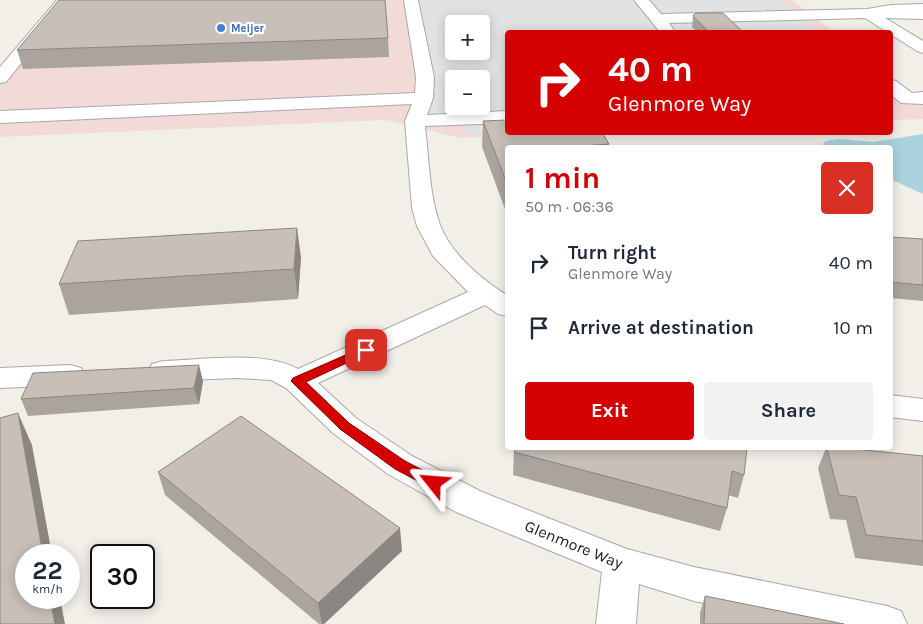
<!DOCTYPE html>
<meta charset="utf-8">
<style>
body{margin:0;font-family:Karla,sans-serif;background:#f2f2f3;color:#1f2937;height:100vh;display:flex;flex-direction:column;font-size:19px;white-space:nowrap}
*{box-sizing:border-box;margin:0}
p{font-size:16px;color:#747a83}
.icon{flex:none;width:28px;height:28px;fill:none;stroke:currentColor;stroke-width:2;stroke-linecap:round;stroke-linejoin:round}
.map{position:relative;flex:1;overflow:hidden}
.sheet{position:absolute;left:505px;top:145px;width:388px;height:305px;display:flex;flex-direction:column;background:#fff;border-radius:5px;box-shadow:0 2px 12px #0003}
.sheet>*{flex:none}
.top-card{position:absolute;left:505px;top:30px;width:388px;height:105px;border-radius:5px;box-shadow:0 2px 12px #0003;background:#d40000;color:#fff;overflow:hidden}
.fabs{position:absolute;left:445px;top:15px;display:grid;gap:10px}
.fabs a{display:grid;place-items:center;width:45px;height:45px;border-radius:5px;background:#fff;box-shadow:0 2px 12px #0003;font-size:25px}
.speed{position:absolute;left:15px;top:544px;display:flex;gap:10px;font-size:25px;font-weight:700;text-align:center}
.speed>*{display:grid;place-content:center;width:65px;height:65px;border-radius:50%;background:#fff;box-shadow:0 2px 12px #0003;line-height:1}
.speed small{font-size:12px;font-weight:400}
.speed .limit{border:2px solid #111;border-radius:8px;background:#fff;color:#111}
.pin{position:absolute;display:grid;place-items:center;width:42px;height:42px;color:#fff;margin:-21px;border-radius:10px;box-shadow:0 2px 8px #0006}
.me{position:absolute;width:55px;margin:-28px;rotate:298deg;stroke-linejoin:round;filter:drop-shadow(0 0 4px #0008)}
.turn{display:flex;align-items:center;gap:18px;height:105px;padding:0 20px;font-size:22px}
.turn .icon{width:65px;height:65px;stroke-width:2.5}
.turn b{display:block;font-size:35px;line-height:42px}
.round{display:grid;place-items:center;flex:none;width:52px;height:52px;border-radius:5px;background:#f2f2f3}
.headline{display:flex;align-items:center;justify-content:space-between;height:85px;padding:0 20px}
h1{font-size:30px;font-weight:700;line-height:38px;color:#d40000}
.cta{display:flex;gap:10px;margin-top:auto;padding:10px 20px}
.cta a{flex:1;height:58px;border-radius:5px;background:#d40000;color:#fff;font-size:20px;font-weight:700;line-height:58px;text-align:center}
.cta a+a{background:#f2f2f3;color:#1f2937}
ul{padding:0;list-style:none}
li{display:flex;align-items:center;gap:15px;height:65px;padding:0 20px}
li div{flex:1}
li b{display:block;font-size:19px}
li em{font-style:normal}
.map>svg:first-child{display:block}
.commercial{fill:#f2dad9;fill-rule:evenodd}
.parking{fill:#e2e2e2;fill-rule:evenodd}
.water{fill:#aad3df}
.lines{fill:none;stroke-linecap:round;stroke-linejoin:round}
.minor-casing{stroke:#a9a9a9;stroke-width:2}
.minor{fill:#fff;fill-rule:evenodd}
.wall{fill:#aba49e}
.shaded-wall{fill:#8b8681}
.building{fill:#c7bfb8;stroke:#8b8681}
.route{fill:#d40000;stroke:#8a0000}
.shop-dot{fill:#3f7fe0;stroke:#fff;stroke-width:2}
.labels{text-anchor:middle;stroke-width:4.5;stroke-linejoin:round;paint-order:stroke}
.far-shop-label{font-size:11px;font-weight:bold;fill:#366cbe;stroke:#fff;text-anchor:start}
.near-street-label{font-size:16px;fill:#222;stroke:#fff}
</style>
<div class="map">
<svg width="923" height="624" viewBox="0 0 923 624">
<rect width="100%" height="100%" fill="#f2efe9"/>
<!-- commercial -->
<g class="commercial">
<path d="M 58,0 L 792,0 L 834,32 L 508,32 L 508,132 L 592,133 L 459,138 L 386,120 L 0,137 L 0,67 ZM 454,24 L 481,24 L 481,51 L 454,51 ZM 454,79 L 481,79 L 481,106 L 454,106 Z"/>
<path d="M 890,75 L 923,100 L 923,119 L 890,120 Z"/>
</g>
<!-- parking -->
<path class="parking" d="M 411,0 L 780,0 L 821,32 L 508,32 L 508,132 L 546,133 L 468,136 L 463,124 L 415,121 L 424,98 ZM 454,24 L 481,24 L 481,51 L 454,51 ZM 454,79 L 481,79 L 481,106 L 454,106 Z"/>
<!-- water -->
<path class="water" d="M 923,134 L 923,194 L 890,179 L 890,148 L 822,147 L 824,142 L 831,140 L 841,139 L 873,142 Z"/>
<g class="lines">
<defs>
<g id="minor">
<path d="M 57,0 L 72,0 L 6,82 L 0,83 L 0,67 Z"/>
<path d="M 404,0 L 418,0 L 434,77 L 433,98 L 427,115 L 508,111 L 508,123 L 425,126 C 429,158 429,194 440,225 C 452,255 481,279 508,296 L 508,316 L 498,314 L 485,305 L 318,383 L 356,418 L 412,456 L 482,492 L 627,549 L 694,567 L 887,606 L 901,611 L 907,624 L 803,624 L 694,601 L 639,584 L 636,624 L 596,624 L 602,572 L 456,512 L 388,474 L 334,434 L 286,388 L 271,380 L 237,378 L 163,381 L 152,378 L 148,371 L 152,364 L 163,361 C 203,360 263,350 298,369 L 468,292 L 433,256 L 417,226 L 412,208 L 405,121 L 412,104 L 0,123 L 0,111 L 415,93 L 416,77 Z"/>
<path d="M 634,0 L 649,0 L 661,14 L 867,9 L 891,5 L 923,4 L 923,19 L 885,18 L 923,41 L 923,53 L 917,51 L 865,18 L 669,23 L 675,32 L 660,32 Z"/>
<path d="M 890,80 L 896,81 L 912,93 L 923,92 L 923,104 L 901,103 L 890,94 Z"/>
<path d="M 70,365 L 81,368 L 85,375 L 81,382 L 70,385 L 0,388 L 0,368 Z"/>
<path d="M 890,395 L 923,399 L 923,421 L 890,417 Z"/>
</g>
</defs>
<!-- minor casing -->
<use href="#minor" class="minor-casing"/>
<!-- minor -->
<use href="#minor" class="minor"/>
</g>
<!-- wall -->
<g class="wall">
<path d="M 693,16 L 743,32 L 697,32 L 692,27 Z"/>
<path d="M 388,38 L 389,57 L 23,69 L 17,50 Z"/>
<path d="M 483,121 L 609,144 L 609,148 L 508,148 L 508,217 L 482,147 Z"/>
<path d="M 890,237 L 923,239 L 923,301 L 890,298 Z"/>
<path d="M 301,257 L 298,299 L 69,315 L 59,284 Z"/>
<path d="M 203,381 L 199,404 L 28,416 L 21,399 Z"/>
<path d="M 747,448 L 744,475 L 738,498 L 728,495 L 727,508 L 720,531 L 513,475 L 514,452 Z"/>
<path d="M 826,448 L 845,448 L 923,456 L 923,566 L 855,558 L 846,520 L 830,519 L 818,468 Z"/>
<path d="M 158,472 L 402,551 L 324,624 L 319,624 L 165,495 Z"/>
<path d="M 705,596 L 844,624 L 700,624 L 700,613 Z"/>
</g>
<!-- shaded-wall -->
<g class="shaded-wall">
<path d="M 297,228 L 301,257 L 298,299 L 294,269 Z"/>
<path d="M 199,365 L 203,381 L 199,404 L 194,388 Z"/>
<path d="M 18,413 L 32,445 L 52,555 L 43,555 Z"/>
<path d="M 400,528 L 402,551 L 324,624 L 322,624 L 318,603 Z"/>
<path d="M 50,598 L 60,598 L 65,624 L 55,624 Z"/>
</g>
<!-- building -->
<g class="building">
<path d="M 59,0 L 385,0 L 388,38 L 17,50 Z"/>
<path d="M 696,13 L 723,13 L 743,32 L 709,32 L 693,16 Z"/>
<path d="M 508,120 L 508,132 L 602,132 L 609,144 L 557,148 L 508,148 L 508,186 L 483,121 Z"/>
<path d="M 297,228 L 294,269 L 59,284 L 78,241 Z"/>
<path d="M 890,237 L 923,239 L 923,285 L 890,282 Z"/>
<path d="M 199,365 L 194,388 L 21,399 L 33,373 Z"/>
<path d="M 18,413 L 43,555 L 26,555 L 26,598 L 50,598 L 55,624 L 0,624 L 0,418 Z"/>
<path d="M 241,416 L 400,528 L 318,603 L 158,472 Z"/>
<path d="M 516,448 L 747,448 L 744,475 L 732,471 L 727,508 L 514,452 Z"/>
<path d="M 827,448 L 845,448 L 923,456 L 923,541 L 866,535 L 856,497 L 839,495 Z"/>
<path d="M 705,596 L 844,624 L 704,624 Z"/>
</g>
<!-- route -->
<path class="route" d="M 366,346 L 372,350 L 370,352 L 306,382 L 349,423 L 405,461 L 440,479 L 442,483 L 440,487 L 434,489 L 429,487 L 395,469 L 340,429 L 291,381 L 293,378 Z"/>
<!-- markers -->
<circle class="shop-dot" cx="221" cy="28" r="5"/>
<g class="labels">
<!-- far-shop labels -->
<g class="far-shop-label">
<text x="231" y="32">Meijer</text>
</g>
<!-- near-street labels -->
<g class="near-street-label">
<text transform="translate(574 544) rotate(22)" y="6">Glenmore Way</text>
</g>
</g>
</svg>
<div class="fabs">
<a>+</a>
<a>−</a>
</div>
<div class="speed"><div>22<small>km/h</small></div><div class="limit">30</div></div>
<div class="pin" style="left:366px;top:350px;background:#d93025"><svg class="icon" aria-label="arrive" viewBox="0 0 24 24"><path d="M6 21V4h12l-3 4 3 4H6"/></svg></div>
<svg class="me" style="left:434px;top:483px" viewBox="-20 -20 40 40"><path d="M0-17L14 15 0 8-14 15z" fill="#d40000" stroke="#fff" stroke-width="4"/></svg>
<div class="top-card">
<div class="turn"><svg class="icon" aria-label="right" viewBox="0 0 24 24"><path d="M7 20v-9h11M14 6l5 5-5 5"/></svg><div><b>40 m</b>Glenmore Way</div></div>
</div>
<section class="sheet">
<div class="headline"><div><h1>1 min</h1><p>50 m · 06:36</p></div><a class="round" style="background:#d93025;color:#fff"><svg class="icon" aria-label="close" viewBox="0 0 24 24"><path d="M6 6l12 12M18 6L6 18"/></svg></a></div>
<ul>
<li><svg class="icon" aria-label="right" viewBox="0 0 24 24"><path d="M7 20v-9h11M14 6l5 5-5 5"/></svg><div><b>Turn right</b><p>Glenmore Way</p></div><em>40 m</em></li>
<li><svg class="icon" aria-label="arrive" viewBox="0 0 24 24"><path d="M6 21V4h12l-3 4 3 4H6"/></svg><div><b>Arrive at destination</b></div><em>10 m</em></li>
</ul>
<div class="cta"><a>Exit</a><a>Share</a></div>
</section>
</div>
